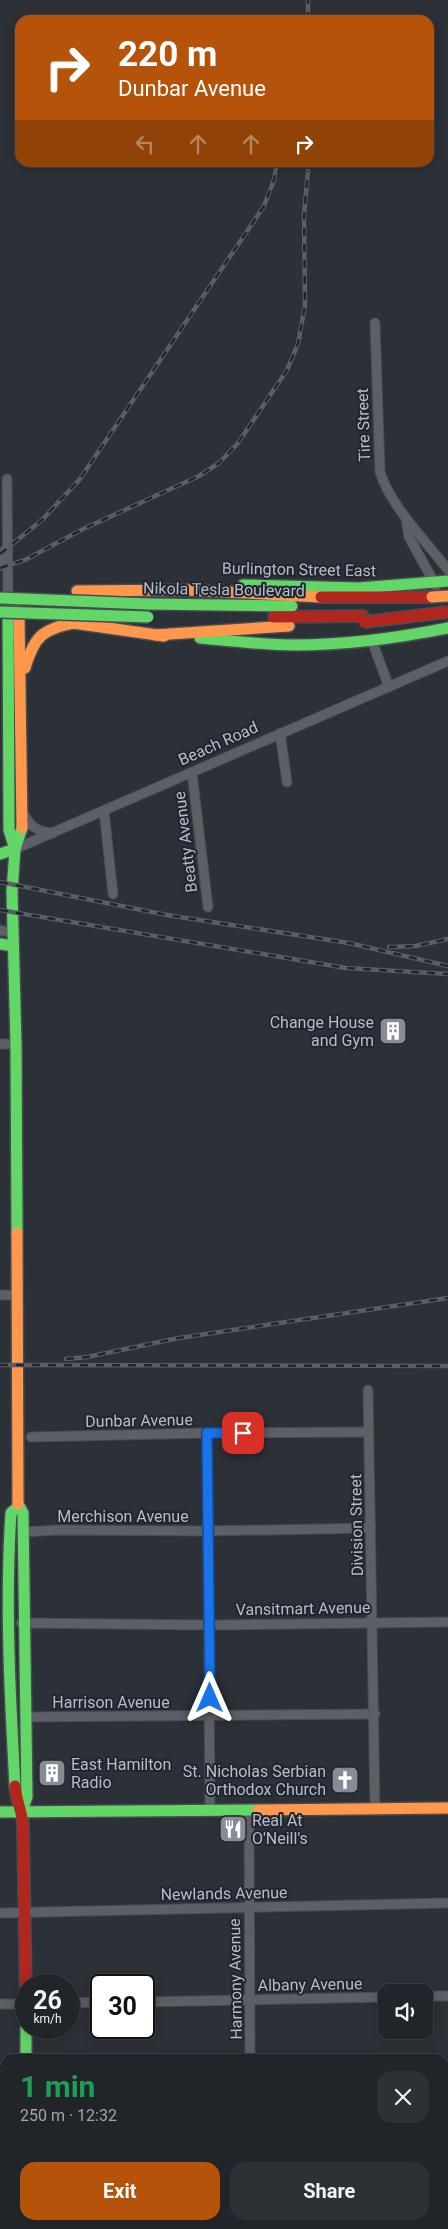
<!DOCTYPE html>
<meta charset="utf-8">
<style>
body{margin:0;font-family:Roboto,sans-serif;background:#2d3035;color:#f1f3f6;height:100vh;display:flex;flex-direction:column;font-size:19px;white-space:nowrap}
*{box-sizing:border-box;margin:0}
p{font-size:16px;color:#a2a4a8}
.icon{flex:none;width:28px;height:28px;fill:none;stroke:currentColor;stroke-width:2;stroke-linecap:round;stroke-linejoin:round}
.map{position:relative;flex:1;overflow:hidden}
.details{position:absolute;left:0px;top:2054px;width:449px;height:176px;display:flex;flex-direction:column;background:#212429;border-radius:15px 15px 0 0;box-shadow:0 2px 12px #0003,0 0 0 1px #3e4146}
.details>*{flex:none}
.banner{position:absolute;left:15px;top:15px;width:419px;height:152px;border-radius:15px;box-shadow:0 2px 12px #0003,0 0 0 1px #3e4146;background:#b45309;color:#fff;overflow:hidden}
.buttons{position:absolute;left:378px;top:1984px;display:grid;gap:10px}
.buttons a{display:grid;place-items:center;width:55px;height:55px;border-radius:10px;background:#212429;box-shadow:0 2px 12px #0003,0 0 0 1px #3e4146;font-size:25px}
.speed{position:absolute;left:15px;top:1974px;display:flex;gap:10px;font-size:25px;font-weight:700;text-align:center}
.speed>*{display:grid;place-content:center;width:65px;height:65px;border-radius:50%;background:#212429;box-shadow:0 2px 12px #0003,0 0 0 1px #3e4146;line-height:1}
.speed small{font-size:12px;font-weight:400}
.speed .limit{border:2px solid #111;border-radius:8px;background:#fff;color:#111}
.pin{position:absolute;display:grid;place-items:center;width:42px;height:42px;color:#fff;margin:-21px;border-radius:10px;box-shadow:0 2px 8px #0006}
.me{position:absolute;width:55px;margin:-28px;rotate:0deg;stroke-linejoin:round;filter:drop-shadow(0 0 4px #0008)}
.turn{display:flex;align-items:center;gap:18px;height:105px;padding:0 20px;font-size:22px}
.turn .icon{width:65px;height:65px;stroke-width:2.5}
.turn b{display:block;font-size:35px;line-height:42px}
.lanes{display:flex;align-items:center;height:48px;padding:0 20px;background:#0003;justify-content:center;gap:25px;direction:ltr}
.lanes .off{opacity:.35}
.round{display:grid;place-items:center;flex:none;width:52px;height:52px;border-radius:15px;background:#2d3035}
.headline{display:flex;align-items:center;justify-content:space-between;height:85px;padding:0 20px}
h1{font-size:30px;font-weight:700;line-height:38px;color:#1e9e55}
.action{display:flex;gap:10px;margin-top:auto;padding:10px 20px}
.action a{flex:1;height:58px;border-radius:15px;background:#b45309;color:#fff;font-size:20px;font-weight:700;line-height:58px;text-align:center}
.action a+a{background:#2d3035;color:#f1f3f6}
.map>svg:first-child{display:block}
.green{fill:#2a3a3d}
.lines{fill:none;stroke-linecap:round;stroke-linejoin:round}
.street-casing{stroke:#484b50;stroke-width:11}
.fast-casing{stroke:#484b50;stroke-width:14}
.slow-casing{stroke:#484b50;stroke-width:14}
.jam-casing{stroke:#484b50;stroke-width:14}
.street{stroke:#5c5f65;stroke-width:9}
.fast{stroke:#63d668;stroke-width:11}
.slow{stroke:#ff974d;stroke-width:11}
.jam{stroke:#b3261e;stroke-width:11}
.rail-casing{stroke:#5a5d63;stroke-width:4.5}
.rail{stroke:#202631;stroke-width:2.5;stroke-dasharray:8;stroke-linecap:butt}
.fast-bridge-casing{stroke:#494c53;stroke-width:14;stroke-linecap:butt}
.slow-bridge-casing{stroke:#494c53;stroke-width:14;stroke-linecap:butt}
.jam-bridge-casing{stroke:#494c53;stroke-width:14;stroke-linecap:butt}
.fast-bridge{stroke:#63d668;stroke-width:11}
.slow-bridge{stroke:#ff974d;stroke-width:11}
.jam-bridge{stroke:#b3261e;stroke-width:11}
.route-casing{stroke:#114b97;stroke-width:12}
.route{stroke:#1a73e8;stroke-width:9}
.labels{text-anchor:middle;stroke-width:4;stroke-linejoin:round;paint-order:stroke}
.street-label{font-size:16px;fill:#b7bcc7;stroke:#202631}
.poi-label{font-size:16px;fill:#b7bcc7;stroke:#202631;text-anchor:end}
</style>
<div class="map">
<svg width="448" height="2229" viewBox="0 0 448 2229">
<rect width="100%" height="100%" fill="#2c3037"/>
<!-- green -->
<path class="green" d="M 444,2186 L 448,2186 L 448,2229 L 398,2229 L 398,2225 L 444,2225 Z"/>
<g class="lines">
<defs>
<g id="street">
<path d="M 375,323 L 380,472 C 391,507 426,541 448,570"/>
<path d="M 7,479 L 8,597"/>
<path d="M 406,519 L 409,537 L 436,586"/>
<path d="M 0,566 L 5,550"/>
<path d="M 372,641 L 389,687"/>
<path d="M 280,733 L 287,782"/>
<path d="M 192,773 L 208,907"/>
<path d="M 104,811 L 113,894"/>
<path d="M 24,814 C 30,827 38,832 53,833"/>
<path d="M 15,849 L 448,661"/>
<path d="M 0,930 L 12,933"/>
<path d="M 0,1044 L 16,1044"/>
<path d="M 0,1295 L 16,1295"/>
<path d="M 368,1390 L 375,1810"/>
<path d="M 207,1433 L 210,1810"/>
<path d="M 31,1437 L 207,1433 L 368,1432"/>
<path d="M 24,1532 L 57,1530 L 208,1531 L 371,1528"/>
<path d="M 21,1623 L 209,1625 L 448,1622"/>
<path d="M 27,1717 L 375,1714"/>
<path d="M 249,1809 L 250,2059"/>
<path d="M 0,1913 L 448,1903"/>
<path d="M 424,1996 L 448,1996"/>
<path d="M 144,2002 L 386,1997"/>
<path d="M 69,2003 L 101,2002"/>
<path d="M 0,2004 L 26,2004"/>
<path d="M 444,2089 L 448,2089"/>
<path d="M 0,2098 L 5,2098"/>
<path d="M 444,2178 L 448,2178"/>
<path d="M 159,2225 L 159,2229"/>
<path d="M 252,2229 L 252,2225"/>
</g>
<g id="fast">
<path d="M 243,585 L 359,588 L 448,581"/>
<path d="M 8,603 L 9,830 L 15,849"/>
<path d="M 148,604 L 292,606"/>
<path d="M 200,638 C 232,641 264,645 296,645 C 347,645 398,638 448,628"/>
<path d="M 0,854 L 15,849"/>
<path d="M 0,944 L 13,946"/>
<path d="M 17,1233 L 16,1044 L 12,891 L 15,849 L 22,828"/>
<path d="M 18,1504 L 23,1513 L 27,1797 L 22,1811"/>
<path d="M 15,1786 C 10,1696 5,1603 11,1513 L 18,1507"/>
<path d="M 0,1812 L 258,1810"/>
<path d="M 26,2028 L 26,2059"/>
</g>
<g id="slow">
<path d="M 77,591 L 188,590 L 321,597"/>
<path d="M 16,605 L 19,615 L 22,828"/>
<path d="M 66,622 L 164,636"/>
<path d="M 155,635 L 289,626"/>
<path d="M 25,668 C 34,637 42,629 74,623"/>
<path d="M 17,1233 L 18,1504"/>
<path d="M 258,1810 L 448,1808"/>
</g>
<g id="jam">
<path d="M 321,597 L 432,597"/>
<path d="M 274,617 L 363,616"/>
<path d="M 15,1786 C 16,1800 22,1811 23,1825 L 26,1997"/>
<path d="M 28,2225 L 28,2229"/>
</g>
</defs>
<!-- street casing -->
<use href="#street" class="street-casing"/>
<!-- fast casing -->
<use href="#fast" class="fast-casing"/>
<!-- slow casing -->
<use href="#slow" class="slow-casing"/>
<!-- jam casing -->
<use href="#jam" class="jam-casing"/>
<!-- street -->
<use href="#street" class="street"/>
<!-- fast -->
<use href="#fast" class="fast"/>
<!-- slow -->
<use href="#slow" class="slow"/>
<!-- jam -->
<use href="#jam" class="jam"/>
<defs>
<g id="rail">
<path d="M 308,20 L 308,0"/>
<path d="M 0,554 L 42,520 L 80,479 L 264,206 L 274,180 L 277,162"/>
<path d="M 0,568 L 25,560 L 81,530 L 199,476 L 219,463 L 238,443 L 287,370 L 298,344 L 305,305 L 304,215 L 308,171"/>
<path d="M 0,882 L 167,915 L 349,943 L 448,966"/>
<path d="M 0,910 L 346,968 L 448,974"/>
<path d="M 389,947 L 416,946 L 448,939"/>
<path d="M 66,1359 L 87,1357 L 179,1338 L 448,1298"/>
<path d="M 0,1365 L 448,1366"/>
</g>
</defs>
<!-- rail casing -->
<use href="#rail" class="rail-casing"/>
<!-- rail -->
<use href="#rail" class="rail"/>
<defs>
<g id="fast-bridge">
<path d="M 0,598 L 148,604"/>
<path d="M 0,612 L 148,617"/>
</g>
<path id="slow-bridge" d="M 432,597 L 448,596"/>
<path id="jam-bridge" d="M 364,622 L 448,612"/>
</defs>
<!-- fast-bridge casing -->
<use href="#fast-bridge" class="fast-bridge-casing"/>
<!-- slow-bridge casing -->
<use href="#slow-bridge" class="slow-bridge-casing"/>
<!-- jam-bridge casing -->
<use href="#jam-bridge" class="jam-bridge-casing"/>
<!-- fast-bridge -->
<use href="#fast-bridge" class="fast-bridge"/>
<!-- slow-bridge -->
<use href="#slow-bridge" class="slow-bridge"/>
<!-- jam-bridge -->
<use href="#jam-bridge" class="jam-bridge"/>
</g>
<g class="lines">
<defs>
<path id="route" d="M 210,1698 L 207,1433 L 243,1433"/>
</defs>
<!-- route casing -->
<use href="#route" class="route-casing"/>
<!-- route -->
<use href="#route" class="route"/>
</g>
<!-- icons -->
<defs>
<symbol id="building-square" viewBox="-11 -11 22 22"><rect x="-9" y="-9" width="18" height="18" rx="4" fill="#868b95" stroke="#202631"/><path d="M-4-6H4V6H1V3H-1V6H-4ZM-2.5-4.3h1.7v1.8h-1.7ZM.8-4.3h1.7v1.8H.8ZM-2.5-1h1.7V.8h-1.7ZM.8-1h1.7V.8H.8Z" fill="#fff"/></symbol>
<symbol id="church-square" viewBox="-11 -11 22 22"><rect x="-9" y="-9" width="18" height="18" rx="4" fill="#868b95" stroke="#202631"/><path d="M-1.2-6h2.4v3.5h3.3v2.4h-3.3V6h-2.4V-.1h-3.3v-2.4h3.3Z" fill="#fff"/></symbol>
<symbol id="restaurant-square" viewBox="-11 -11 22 22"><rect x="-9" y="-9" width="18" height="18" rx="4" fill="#868b95" stroke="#202631"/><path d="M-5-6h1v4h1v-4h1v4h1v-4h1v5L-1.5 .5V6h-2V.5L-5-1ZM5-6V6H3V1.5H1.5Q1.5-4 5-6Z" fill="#fff"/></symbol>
</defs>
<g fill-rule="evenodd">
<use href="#building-square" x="377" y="1015" width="32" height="32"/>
<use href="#building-square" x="36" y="1757" width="32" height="32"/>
<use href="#church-square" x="329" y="1764" width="32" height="32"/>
<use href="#restaurant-square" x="217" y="1813" width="32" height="32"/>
</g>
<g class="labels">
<!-- street labels -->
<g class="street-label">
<text transform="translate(363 425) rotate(-92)" y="6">Tire Street</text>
<text transform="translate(299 569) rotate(1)" y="6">Burlington Street East</text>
<text transform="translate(224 589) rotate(1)" y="6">Nikola Tesla Boulevard</text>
<text transform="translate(218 743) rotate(-24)" y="6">Beach Road</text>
<text transform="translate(185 842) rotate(-97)" y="6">Beatty Avenue</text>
<text transform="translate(139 1420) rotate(-1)" y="6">Dunbar Avenue</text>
<text x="123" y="1522">Merchison Avenue</text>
<text transform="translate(356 1525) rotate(-91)" y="6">Division Street</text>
<text transform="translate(303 1608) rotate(-1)" y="6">Vansitmart Avenue</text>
<text x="111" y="1708">Harrison Avenue</text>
<text transform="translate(224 1893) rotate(-1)" y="6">Newlands Avenue</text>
<text transform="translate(235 1979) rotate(-91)" y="6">Harmony Avenue</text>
<text transform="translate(310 1984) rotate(-1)" y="6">Albany Avenue</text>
</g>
<!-- poi labels -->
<g class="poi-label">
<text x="374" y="1028">Change House<tspan x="374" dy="18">and Gym</tspan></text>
<text x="71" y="1770" text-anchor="start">East Hamilton<tspan x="71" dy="18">Radio</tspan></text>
<text x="326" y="1777">St. Nicholas Serbian<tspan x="326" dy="18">Orthodox Church</tspan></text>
<text x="252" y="1826" text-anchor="start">Real At<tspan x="252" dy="18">O'Neill's</tspan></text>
</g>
</g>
</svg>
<div class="buttons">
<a><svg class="icon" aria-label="sound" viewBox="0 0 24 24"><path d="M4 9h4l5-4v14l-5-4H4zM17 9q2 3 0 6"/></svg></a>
</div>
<div class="speed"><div>26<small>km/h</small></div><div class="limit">30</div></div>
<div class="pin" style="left:243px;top:1433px;background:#d93025"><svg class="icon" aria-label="arrive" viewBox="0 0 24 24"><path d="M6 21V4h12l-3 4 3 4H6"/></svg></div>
<svg class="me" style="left:210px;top:1698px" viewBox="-20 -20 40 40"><path d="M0-17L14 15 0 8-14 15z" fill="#1a73e8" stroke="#fff" stroke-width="4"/></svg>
<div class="banner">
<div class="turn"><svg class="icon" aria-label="right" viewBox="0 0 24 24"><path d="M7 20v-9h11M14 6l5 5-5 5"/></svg><div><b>220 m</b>Dunbar Avenue</div></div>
<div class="lanes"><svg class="icon off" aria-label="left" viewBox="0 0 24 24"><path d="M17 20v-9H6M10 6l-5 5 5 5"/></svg><svg class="icon off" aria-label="ahead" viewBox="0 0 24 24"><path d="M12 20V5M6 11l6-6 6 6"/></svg><svg class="icon off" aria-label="ahead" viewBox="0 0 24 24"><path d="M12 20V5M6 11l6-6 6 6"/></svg><svg class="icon" aria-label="right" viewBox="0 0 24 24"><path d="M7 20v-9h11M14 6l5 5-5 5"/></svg></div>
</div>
<section class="details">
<div class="headline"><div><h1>1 min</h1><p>250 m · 12:32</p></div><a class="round"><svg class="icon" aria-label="close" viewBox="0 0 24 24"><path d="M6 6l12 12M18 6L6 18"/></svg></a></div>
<div class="action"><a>Exit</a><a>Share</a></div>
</section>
</div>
